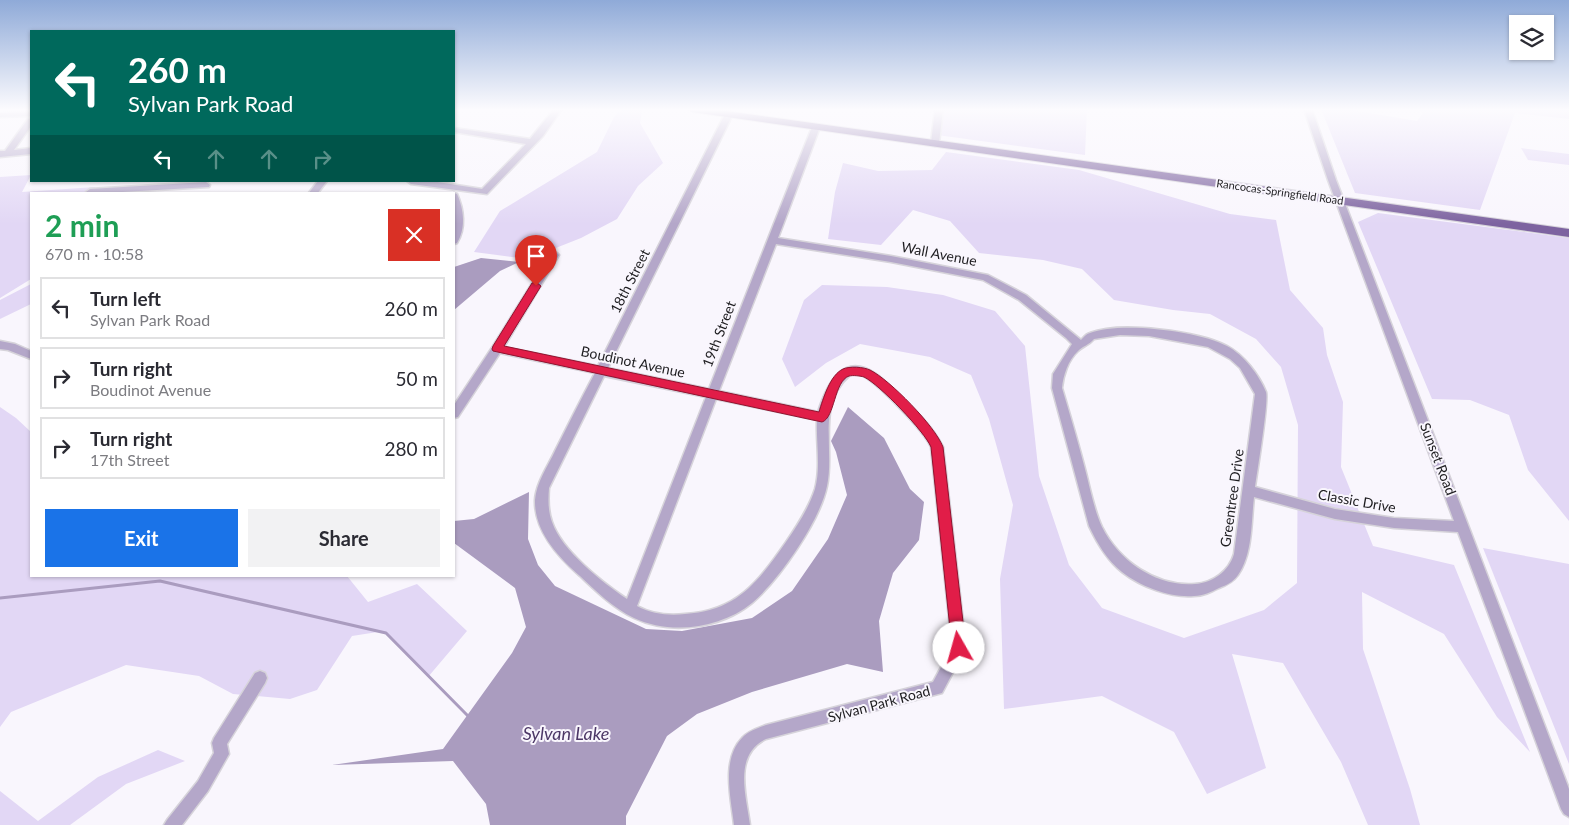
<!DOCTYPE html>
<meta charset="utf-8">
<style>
body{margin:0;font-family:Lato,sans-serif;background:#f2f2f3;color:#2b2b33;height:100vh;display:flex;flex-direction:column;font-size:19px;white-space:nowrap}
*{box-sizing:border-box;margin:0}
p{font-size:16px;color:#7c7c81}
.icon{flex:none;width:28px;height:28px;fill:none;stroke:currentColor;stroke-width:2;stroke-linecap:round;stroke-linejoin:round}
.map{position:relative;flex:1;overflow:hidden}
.drawer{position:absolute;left:30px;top:192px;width:425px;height:385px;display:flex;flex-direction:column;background:#fff;border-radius:0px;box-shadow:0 1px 4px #0004}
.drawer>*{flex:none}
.top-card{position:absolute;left:30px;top:30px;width:425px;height:152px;border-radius:0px;box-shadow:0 1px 4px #0004;background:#00695c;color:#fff;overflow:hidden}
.tools{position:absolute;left:1509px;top:15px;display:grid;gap:10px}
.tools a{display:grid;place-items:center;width:45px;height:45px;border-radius:0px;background:#fff;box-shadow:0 1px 4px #0004;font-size:25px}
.pin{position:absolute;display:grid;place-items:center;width:42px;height:42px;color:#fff;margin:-51px -21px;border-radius:50% 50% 50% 0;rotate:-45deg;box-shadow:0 0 5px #0007}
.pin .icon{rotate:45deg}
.me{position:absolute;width:55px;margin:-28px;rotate:353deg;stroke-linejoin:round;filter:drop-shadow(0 0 4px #0008)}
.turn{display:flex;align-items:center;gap:18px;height:105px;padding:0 15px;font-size:22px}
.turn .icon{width:65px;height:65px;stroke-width:2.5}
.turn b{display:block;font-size:35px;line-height:42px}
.lanes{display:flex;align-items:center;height:48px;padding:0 15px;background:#0003;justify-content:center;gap:25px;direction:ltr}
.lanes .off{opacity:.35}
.round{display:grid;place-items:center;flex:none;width:52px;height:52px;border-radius:0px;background:#f2f2f3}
.headline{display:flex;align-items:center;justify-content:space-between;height:85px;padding:0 15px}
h1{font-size:30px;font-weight:700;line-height:38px;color:#1e9e55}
.primary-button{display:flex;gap:10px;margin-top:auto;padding:10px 15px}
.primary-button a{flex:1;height:58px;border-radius:0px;background:#1a73e8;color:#fff;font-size:20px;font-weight:700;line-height:58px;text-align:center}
.primary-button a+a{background:#f2f2f3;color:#2b2b33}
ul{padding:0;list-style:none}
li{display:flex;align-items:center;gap:15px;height:62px;margin:0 10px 8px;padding:0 5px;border:2px solid #e1e1e2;border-radius:0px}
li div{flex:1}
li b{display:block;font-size:19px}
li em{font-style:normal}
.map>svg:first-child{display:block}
.green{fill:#e2d7f5}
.water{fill:#aa9cbf}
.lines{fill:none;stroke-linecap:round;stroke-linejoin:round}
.stream{stroke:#aa9cbf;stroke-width:3}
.minor-casing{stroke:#d6d3da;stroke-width:3}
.major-casing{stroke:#d6d3da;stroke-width:2}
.minor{fill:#b4a7c9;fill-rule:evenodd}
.major{fill:#7d63a0;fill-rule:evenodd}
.route{fill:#e11d48;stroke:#92132f}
.labels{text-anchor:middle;stroke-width:4;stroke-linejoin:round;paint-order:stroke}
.far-street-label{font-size:11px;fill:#1e1d20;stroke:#f9f6fd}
.street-label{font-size:14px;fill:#1e1d20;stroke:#f9f6fd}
.near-water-label{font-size:18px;font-style:italic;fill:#4d3867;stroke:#f9f6fd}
</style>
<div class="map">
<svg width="1569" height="825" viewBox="0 0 1569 825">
<rect width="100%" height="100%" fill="#f9f6fd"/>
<!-- green -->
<g class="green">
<path d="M 622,109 L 642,110 L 640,123 L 663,163 L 638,186 L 617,219 L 581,238 L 528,259 L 474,252 L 500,211 L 597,152 L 614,117 Z"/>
<path d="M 939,109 L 1087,109 L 1085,155 L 937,135 Z"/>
<path d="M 1321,109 L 1346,109 L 1417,121 L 1423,113 L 1418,109 L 1569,109 L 1569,119 L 1515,113 L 1480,210 L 1355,193 Z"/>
<path d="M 1521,148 L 1569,154 L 1569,165 L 1528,160 Z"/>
<path d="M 946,152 L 1079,170 L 1230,214 L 1276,220 L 1290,290 L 1323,328 L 1327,355 L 1343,402 L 1341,467 L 1373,546 L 1454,565 L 1530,752 L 1497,717 L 1444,634 L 1362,592 L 1363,649 L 1410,789 L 1420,825 L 1368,825 L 1341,762 L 1283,663 L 1232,654 L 1266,768 L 1207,794 L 1174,732 L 1102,696 L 1004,709 L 1000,579 L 1013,505 L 989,419 L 971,375 L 930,357 L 860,344 L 826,363 L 795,387 L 782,359 L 804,300 L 822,285 L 887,287 L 943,295 L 995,311 L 1025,346 L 1039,476 L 1069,565 L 1102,608 L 1184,638 L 1264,610 L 1297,583 L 1298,425 L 1281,367 L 1256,339 L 1210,314 L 1173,310 L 1114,300 L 1082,269 L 1043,260 L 979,253 L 950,221 L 913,210 L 881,245 L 828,239 L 835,192 L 843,163 L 878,171 L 932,170 Z"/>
<path d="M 31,175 L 22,192 L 95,187 L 92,194 L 31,194 L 31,279 L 0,298 L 0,177 Z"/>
<path d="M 1378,213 L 1569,238 L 1569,521 L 1528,470 L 1509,415 L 1470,400 L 1432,399 L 1358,222 Z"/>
<path d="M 31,284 L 31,304 L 0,319 L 0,300 Z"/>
<path d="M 0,407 L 16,418 L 31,432 L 31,576 L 347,576 L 368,602 L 417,584 L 467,631 L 428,677 L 384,631 L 352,636 L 317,690 L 290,699 L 233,694 L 199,676 L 126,665 L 11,712 L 0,727 Z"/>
<path d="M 1483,548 L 1569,564 L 1569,764 Z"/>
<path d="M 158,750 L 185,761 L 126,784 L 70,825 L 0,825 L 0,791 L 38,821 L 98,777 Z"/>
</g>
<!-- water -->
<g class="water">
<path d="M 481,258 L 519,262 L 500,271 L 454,310 L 454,267 Z"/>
<path d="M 848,407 L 884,438 L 910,489 L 924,502 L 919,540 L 893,573 L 879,621 L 883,672 L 847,664 L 752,692 L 697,714 L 667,736 L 626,816 L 626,825 L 490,825 L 486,804 L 453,761 L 332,765 L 443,749 L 512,653 L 526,627 L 515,588 L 454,543 L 454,521 L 474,519 L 529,492 L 528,539 L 538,565 L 555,586 L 646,629 L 682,631 L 752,618 L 792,591 L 828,539 L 847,495 L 836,452 L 831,441 Z"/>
</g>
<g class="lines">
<!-- stream -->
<path class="stream" d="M 0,598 L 160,581 L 386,633 L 469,717"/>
<defs>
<g id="minor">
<path d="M 554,109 L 562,109 L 543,136 L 487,194 L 411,184 L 407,181 L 431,181 L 482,189 L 526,144 L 454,132 L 454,128 L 530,139 Z"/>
<path d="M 935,109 L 943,109 L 939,143 L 935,146 L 931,143 Z"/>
<path d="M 1304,109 L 1312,109 L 1336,180 L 1569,789 L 1569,817 L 1564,814 L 1561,809 L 1458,532 L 1394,528 L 1335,519 L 1254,497 C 1251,522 1253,553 1238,575 C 1233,582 1227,585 1219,588 C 1211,592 1203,596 1194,596 C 1171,598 1141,587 1122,572 C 1107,560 1097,543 1089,526 L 1052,388 L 1053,374 L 1072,344 L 1066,338 L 1019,300 L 983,280 L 891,262 L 776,244 L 719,391 L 818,412 C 827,384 843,351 876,374 C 884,379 891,387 898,395 C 916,411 932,425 943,447 L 966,648 L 942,693 L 766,739 C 733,755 746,795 750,825 L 734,825 C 731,798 721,760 742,738 C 748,731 758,728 766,725 L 933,682 L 952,647 L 931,447 C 924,431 877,382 861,375 C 857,374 854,374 850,375 C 816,404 835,449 827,486 C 820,521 779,580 752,603 C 720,629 670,635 634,618 C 613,608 596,591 580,576 C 558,557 534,531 535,500 C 536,483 548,466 555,451 C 568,425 581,399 595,373 L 500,353 L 458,417 L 454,418 L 454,405 L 493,346 L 551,253 L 557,253 L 559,255 L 504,347 L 598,366 L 725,114 L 732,112 L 733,114 L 608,368 L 709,389 L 812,127 L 816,125 L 819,125 L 820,127 L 778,238 L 891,256 L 988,275 L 1026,295 L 1081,340 C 1084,337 1086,334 1090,333 C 1120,321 1199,331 1227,346 C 1244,355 1259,375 1266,392 C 1269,401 1257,472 1255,487 L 1335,509 L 1394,518 L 1454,521 L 1328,180 ZM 1120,335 L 1149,336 L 1208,347 L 1230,359 L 1240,368 L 1255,394 L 1234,554 C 1229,571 1213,583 1195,584 C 1156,587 1119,561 1102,527 C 1094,510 1090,488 1085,469 C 1078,442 1070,415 1062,388 C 1063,376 1068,360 1078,351 C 1083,346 1089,345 1094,339 ZM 604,376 L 706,397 L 627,599 C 602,582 562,551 552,522 C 548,511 548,500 549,488 ZM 716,399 L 817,420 C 816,443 821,467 815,489 C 809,508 797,526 786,542 C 758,582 737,611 685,614 C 669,616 652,614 637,606 Z"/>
<path d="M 31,112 L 31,116 L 0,117 L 0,113 Z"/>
<path d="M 28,119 L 31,119 L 31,126 L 14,150 L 31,148 L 31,154 L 0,157 L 0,151 L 5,151 Z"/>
<path d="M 318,181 L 327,181 L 317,194 L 308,194 Z"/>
<path d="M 206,182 L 210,185 L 209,187 L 87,194 L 86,192 L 90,189 Z"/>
<path d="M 454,193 L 457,194 C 464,209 466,229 457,243 L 454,244 L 454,194 L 452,194 Z"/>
<path d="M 0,341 L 15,344 L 31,351 L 31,359 L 8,350 L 0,349 Z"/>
<path d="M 260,671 L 265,673 L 267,678 L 265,683 L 227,744 L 229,754 L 208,791 L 182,825 L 164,825 L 167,820 L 198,781 L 214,753 L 212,743 L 214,738 L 255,673 Z"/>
</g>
<path id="major" d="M 687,109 L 712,109 L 1569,229 L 1569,237 L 692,112 Z"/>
</defs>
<!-- minor casing -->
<use href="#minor" class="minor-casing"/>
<!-- major casing -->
<use href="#major" class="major-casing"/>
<!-- minor -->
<use href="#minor" class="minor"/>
<!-- major -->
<use href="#major" class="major"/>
</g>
<!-- sky -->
<linearGradient id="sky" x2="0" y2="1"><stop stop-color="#8faad8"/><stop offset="0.49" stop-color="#fcfbfe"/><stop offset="1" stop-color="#fcfbfe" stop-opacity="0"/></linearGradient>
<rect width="1569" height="224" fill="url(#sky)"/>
<!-- route -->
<path class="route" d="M 536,282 L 541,286 L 504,346 L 819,412 C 823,399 830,375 843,369 C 849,366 864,367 870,370 C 890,380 935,426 943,447 L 966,648 L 964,653 L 959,655 L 954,653 L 952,648 L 931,447 C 925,432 879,384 864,377 C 861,376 853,375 849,376 C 834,381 835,418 822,422 L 493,351 L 492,349 L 493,346 L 532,283 Z"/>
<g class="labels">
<!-- far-street labels -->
<g class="far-street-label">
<text transform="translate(1280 192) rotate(8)" y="4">Rancocas-Springfield Road</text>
</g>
<!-- street labels -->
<g class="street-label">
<text transform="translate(939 254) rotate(11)" y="5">Wall Avenue</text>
<text transform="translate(630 281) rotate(-63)" y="5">18th Street</text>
<text transform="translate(719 334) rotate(-69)" y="5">19th Street</text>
<text transform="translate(633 362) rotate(12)" y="5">Boudinot Avenue</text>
<text transform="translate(1438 459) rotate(69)" y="5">Sunset Road</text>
<text transform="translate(1232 498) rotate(-82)" y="5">Greentree Drive</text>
<text transform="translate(1357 501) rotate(10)" y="5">Classic Drive</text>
<text transform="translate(879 704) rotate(-15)" y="5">Sylvan Park Road</text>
</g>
<!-- near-water labels -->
<g class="near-water-label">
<text x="566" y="740">Sylvan Lake</text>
</g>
</g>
</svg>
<div class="tools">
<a><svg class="icon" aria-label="layers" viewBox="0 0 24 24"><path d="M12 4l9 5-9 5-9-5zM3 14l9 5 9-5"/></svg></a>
</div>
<div class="pin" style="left:536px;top:286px;background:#d93025"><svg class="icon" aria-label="arrive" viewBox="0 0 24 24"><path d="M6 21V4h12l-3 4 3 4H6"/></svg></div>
<svg class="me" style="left:959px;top:648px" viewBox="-20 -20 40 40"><circle r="19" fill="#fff"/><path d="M0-13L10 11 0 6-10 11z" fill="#e11d48"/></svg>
<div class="top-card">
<div class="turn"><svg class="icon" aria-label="left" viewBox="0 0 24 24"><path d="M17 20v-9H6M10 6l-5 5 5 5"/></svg><div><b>260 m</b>Sylvan Park Road</div></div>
<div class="lanes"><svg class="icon" aria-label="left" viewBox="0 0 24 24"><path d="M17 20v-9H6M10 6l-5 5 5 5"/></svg><svg class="icon off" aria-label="ahead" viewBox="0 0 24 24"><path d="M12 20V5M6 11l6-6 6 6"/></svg><svg class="icon off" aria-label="ahead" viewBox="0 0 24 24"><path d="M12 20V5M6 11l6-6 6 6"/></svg><svg class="icon off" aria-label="right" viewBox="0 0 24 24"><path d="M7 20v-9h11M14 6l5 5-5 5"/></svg></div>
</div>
<section class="drawer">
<div class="headline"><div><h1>2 min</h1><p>670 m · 10:58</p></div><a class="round" style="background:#d93025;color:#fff"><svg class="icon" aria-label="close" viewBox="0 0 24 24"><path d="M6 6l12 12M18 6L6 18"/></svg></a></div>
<ul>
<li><svg class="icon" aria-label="left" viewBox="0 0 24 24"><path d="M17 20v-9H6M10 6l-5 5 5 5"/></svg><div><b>Turn left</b><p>Sylvan Park Road</p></div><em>260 m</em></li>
<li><svg class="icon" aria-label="right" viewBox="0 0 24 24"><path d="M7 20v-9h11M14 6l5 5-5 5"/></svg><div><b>Turn right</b><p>Boudinot Avenue</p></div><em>50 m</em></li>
<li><svg class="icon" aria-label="right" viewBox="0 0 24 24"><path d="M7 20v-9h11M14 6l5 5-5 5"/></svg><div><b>Turn right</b><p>17th Street</p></div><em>280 m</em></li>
</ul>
<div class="primary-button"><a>Exit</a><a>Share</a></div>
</section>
</div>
